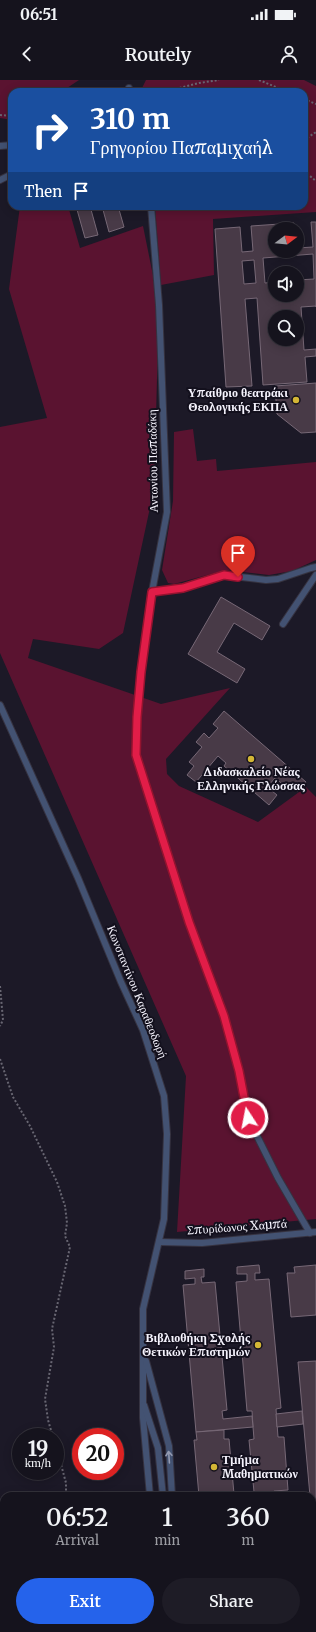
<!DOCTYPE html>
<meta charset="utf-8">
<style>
body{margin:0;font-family:Merriweather,serif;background:#1e1c26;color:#f1f3f6;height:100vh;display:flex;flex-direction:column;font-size:15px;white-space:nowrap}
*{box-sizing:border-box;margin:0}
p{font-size:13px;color:#9d9ea4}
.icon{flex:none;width:22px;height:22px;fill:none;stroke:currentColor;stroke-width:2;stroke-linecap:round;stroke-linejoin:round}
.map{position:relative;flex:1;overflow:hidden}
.drawer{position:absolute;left:0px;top:1412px;width:316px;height:140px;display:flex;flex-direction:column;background:#15131d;border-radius:12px 12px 0 0;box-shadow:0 2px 10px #0003,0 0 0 1px #34323b}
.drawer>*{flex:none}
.hud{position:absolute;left:8px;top:8px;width:300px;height:122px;border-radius:12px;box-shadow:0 2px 10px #0003,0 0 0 1px #34323b;background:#1a4fa0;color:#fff;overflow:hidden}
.needle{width:26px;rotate:74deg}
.fabs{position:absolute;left:268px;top:142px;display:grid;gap:8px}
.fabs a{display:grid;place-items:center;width:36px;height:36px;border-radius:50%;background:#15131d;box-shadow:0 2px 10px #0003,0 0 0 1px #34323b;font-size:20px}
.speed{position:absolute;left:12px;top:1348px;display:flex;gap:8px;font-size:20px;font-weight:700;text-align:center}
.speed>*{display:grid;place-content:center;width:52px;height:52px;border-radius:50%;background:#15131d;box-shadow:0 2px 10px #0003,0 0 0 1px #34323b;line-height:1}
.speed small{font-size:10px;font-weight:400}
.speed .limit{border:6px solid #d22;background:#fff;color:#111}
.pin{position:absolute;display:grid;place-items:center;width:34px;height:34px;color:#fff;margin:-41px -17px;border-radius:50% 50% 50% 0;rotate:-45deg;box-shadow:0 0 4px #0007}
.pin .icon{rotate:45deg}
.me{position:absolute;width:44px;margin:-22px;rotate:349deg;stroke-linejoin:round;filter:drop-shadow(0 0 3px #0008)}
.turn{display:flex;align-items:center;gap:14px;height:84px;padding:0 16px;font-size:18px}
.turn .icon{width:52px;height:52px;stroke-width:2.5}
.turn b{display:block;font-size:28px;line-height:34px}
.then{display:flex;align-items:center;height:38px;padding:0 16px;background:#0003;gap:8px;font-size:15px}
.eta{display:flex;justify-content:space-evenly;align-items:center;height:68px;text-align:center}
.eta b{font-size:24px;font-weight:600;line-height:28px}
.primary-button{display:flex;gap:8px;margin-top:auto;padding:8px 16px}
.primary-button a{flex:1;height:46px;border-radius:24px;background:#2563eb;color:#fff;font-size:16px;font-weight:600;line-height:46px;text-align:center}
.primary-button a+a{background:#1e1c26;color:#f1f3f6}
.status{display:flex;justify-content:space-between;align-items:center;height:28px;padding:0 20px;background:#15131d;direction:ltr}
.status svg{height:11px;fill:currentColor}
header{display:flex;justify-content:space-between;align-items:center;height:52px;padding:0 16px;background:#15131d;font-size:18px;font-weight:600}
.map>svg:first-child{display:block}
.green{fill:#5a1330}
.building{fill:#483a47;stroke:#776876;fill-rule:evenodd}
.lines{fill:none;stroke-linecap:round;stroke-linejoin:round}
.lane-casing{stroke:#363341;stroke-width:8}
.secondary-casing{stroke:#363341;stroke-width:14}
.path{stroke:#686672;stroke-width:2;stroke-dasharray:2 2;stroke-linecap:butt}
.lane{stroke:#435272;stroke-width:6}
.secondary{stroke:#5971a3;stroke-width:12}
.oneway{stroke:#939ab1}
.route-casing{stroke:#92132f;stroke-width:10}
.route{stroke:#e11d48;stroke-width:7}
.poi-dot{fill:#d3b635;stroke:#13101d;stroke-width:1.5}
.labels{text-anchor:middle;stroke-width:4;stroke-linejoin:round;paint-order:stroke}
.poi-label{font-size:12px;font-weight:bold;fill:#f5f3fd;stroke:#13101d;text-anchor:end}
.street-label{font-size:12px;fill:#f5f3fd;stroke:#13101d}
</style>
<div class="status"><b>06:51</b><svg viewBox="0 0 49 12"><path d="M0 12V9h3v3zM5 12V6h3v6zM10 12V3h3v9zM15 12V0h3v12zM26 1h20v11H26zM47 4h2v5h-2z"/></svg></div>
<header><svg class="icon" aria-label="back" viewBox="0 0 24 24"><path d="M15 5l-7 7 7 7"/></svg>Routely<svg class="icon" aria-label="person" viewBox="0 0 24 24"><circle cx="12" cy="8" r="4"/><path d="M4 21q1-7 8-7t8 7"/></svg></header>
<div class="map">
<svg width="316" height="1552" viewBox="0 0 316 1552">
<rect width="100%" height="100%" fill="#1c1927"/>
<!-- green -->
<g class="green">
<path d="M 0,0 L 79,0 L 61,12 L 12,12 L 12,40 L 0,38 Z"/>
<path d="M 146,0 L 304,0 L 316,6 L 316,132 L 213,139 L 214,195 L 161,205 L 155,126 L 304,126 L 304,12 L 140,12 Z"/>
<path d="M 20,126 L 68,126 L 80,168 L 143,146 L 159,225 L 154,409 L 123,553 L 99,569 L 33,559 L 28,578 L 161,624 L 230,608 L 166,679 L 167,694 L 179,706 L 258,742 L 306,707 L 316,717 L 316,1139 L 177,1152 L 186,996 L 0,573 L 0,347 L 47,338 L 9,209 Z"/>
<path d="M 193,349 L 197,381 L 216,379 L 217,391 L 316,382 L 316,480 L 292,491 L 269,495 L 226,490 L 174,504 L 168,503 L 162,490 L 173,421 L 174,352 Z"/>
</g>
<!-- building -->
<g class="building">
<path d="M 76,126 L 90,126 L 98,155 L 85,158 Z"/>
<path d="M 102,126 L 118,126 L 124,147 L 109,152 Z"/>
<path d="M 311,142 L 316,142 L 316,227 L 316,226 L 301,227 L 304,270 L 316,269 L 316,276 L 305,277 L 307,302 L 263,305 L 257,218 L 245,219 L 252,306 L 226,307 L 215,149 L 240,147 L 242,172 L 253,171 L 251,146 L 294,143 L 294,149 L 275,149 L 275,171 L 297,171 L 297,168 L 313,167 ZM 313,174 L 314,199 L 297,200 L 297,215 L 275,215 L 275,202 L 265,203 L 263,178 ZM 254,180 L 256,203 L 244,204 L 242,181 ZM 275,237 L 297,237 L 297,259 L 275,259 Z"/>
<path d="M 316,303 L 316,352 L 301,353 L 277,334 L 275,306 Z"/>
<path d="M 221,517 L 270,546 L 262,560 L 234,543 L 217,572 L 245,589 L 237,603 L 188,574 Z"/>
<path d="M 224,631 L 306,702 L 298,712 L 288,703 L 285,706 L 275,698 L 267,707 L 277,715 L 269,725 L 224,686 L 226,683 L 218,676 L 196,702 L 187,695 L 194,686 L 189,682 L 202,667 L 196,662 L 204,653 L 209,658 L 218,648 L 213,644 Z"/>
<path d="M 259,1185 L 260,1193 L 255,1193 L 255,1200 L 269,1199 L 281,1328 L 276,1329 L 278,1357 L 284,1357 L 288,1410 L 274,1411 L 274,1416 L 260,1416 L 260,1412 L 254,1412 L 249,1360 L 254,1359 L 253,1347 L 252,1331 L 247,1331 L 236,1202 L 247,1201 L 247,1194 L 237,1194 L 237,1187 Z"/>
<path d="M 316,1185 L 316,1235 L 291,1237 L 287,1193 L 295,1193 L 294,1187 Z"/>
<path d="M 204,1189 L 204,1197 L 201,1197 L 202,1203 L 215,1202 L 227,1330 L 222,1331 L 223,1339 L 252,1336 L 253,1347 L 196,1352 L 183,1205 L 195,1204 L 195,1198 L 185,1199 L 185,1191 Z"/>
<path d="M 316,1281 L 316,1444 L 312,1445 L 312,1416 L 310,1416 L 298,1282 Z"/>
<path d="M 302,1331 L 303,1344 L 277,1347 L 276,1334 Z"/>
<path d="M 224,1350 L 224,1359 L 229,1359 L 234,1414 L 219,1416 L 199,1416 L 194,1360 L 197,1360 L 196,1352 Z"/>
<rect x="214" y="1548" width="32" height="4"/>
<path d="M 269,1548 L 301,1548 L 302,1552 L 269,1552 Z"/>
</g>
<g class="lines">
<defs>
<g id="lane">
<path d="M 129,8 L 130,12"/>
<path d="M 0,66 L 12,65"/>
<path d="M 0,100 L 12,94"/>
<path d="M 151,126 L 159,225 L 167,432 L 152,512 L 141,592 L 137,637 L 136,675 L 189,842 L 224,936 L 239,991 L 248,1038 L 278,1098 L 310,1153"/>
<path d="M 152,512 L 183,508 L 224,495 L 266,500 L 278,499 L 311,488 L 316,487"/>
<path d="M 283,544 L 316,495"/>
<path d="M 0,625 L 78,798 L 121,902 L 143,950 L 164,1016 L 167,1054 L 164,1139 L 143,1229 L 143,1338 L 150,1416"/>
<path d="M 159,1162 L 202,1163 L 316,1152"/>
<path d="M 146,1281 L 169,1366 L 172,1416"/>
<path d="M 144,1325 L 158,1368 L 163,1416"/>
<path d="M 312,1508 L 316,1508"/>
<path d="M 163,1548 L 164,1552"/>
<path d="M 178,1552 L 179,1548"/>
</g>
<g id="secondary">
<path d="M 0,1449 L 4,1510"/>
<path d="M 12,1548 L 13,1552"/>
</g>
</defs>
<!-- lane casing -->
<use href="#lane" class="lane-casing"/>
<!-- secondary casing -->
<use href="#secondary" class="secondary-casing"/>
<!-- path -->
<g class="path">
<path d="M 259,0 L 288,12"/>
<path d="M 138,10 L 147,12"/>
<path d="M 164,12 L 199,3 L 219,0"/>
<path d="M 304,19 L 316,24"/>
<path d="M 0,35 L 12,36"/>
<path d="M 304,60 L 316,52"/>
<path d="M 304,91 L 316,101"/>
<path d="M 159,128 L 177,128 L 179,126"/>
<path d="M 0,906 L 3,940 L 0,946"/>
<path d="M 0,979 L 13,1017 L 30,1046 L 57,1102 L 65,1126 L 67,1143 L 65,1156 L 70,1167 L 52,1249 L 54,1267 L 45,1319 L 48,1340 L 53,1357"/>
<path d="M 55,1362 L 66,1403 L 66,1416"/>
<path d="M 57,1548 L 57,1552"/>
</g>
<!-- lane -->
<use href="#lane" class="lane"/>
<!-- secondary -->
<use href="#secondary" class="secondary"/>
</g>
<!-- one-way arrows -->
<defs><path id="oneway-shaft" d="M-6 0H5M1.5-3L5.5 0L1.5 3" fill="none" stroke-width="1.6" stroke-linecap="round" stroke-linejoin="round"/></defs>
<use class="oneway" href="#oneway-shaft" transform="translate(169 1377) rotate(-94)"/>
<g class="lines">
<defs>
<path id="route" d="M 238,497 L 224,495 L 183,508 L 152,512 L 141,592 L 137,637 L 136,675 L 189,842 L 224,936 L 239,991 L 248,1038"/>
</defs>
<!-- route casing -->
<use href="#route" class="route-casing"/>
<!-- route -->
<use href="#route" class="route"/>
</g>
<!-- markers -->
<g class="poi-dot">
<circle cx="296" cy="320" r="4"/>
<circle cx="251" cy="679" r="4"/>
<circle cx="258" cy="1265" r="4"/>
<circle cx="214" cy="1387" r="4"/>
</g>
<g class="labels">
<!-- poi labels -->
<g class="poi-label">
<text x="288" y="317">Υπαίθριο θεατράκι<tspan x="288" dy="14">Θεολογικής ΕΚΠΑ</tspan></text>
<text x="251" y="696" text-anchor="middle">Διδασκαλείο Νέας<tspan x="251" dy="14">Ελληνικής Γλώσσας</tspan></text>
<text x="250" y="1262">Βιβλιοθήκη Σχολής<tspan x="250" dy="14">Θετικών Επιστημών</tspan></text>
<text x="222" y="1384" text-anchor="start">Τμήμα<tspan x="222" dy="14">Μαθηματικών</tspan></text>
</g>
<!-- street labels -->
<g class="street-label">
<text transform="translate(153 381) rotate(-91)" y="4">Αντωνίου Παπαδάκη</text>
<text transform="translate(137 912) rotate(68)" y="4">Κωνσταντίνου Καραθεοδωρή</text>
<text transform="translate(237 1147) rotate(-4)" y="4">Σπυρίδωνος Χαμπά</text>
</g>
</g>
</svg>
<div class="fabs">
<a><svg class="needle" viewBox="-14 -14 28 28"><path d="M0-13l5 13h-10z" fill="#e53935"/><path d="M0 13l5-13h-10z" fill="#9d9ea4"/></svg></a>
<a><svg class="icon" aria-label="sound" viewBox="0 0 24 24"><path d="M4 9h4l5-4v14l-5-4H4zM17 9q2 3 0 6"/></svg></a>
<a><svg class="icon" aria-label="search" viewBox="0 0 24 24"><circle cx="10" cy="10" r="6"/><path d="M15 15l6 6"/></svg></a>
</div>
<div class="speed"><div>19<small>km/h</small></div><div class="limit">20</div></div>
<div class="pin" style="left:238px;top:497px;background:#d93025"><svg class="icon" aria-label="arrive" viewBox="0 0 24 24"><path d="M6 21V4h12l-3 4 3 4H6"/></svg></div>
<svg class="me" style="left:248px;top:1038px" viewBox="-20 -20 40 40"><circle r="17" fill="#e11d48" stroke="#fff" stroke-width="3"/><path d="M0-11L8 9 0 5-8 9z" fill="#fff"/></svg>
<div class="hud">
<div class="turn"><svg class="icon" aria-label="right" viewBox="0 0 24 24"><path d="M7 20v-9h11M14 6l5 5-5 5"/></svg><div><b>310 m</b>Γρηγορίου Παπαμιχαήλ</div></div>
<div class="then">Then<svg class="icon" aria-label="arrive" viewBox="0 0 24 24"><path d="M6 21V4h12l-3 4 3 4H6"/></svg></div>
</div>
<section class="drawer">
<div class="eta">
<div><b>06:52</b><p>Arrival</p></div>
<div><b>1</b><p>min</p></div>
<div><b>360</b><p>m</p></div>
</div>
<div class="primary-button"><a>Exit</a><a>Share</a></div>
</section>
</div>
